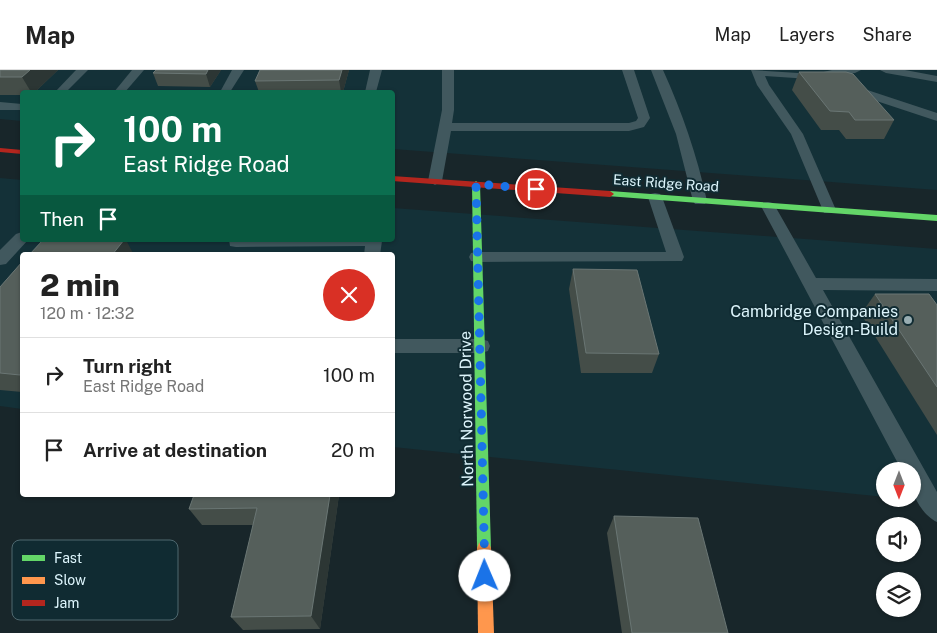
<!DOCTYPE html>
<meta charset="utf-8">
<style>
body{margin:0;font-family:"Public Sans",sans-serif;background:#f2f2f2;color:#222;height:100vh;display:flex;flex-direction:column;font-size:19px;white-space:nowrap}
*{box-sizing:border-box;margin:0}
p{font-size:16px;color:#767676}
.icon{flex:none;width:28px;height:28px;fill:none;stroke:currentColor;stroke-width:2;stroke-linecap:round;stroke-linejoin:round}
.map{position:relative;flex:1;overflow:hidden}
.panel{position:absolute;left:20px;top:182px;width:375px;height:245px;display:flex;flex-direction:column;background:#fff;border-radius:5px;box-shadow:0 1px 4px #0004}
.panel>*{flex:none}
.hud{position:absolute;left:20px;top:20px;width:375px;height:152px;border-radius:5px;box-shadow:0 1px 4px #0004;background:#0b6e4f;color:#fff;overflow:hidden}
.needle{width:32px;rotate:180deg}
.tools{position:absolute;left:876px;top:392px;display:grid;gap:10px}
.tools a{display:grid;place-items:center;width:45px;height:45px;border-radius:50%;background:#fff;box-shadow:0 1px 4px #0004;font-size:25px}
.pin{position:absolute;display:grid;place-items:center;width:42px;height:42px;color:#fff;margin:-21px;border:2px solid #fff;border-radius:50%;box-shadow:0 1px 5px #0007}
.me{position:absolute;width:55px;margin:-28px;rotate:359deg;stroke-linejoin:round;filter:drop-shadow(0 0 4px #0008)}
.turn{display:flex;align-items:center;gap:18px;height:105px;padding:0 20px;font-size:22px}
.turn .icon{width:65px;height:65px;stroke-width:2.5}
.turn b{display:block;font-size:35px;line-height:42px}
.then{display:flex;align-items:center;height:48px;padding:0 20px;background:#0003;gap:10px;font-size:19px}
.round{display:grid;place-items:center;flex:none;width:52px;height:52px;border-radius:26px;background:#f2f2f2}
.summary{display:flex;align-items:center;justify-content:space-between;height:85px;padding:0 20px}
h1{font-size:30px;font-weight:800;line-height:38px}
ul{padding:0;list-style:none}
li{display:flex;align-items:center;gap:15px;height:75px;padding:0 20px;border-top:1px solid #e0e0e0}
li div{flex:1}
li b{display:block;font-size:19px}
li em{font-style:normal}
header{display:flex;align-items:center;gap:30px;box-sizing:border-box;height:70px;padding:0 25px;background:#fff;border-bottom:1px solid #e0e0e0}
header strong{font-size:24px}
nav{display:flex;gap:28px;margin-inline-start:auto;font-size:18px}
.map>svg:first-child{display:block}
.built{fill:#143138}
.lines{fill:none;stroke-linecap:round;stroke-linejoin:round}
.lane{fill:#41585e;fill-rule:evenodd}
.fast{fill:#63d668;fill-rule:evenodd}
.slow{fill:#ff974d;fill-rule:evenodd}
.jam{fill:#b3261e;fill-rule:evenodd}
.wall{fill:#444d48}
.shaded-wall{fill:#2c3634}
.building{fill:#555f5b;stroke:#6a7674}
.route{stroke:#1a73e8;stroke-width:9;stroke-dasharray:0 16.2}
.poi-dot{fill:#98adb2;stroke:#102b32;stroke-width:2}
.labels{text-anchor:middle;stroke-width:4;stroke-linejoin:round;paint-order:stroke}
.far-street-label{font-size:14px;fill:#ddf5fc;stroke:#102b32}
.poi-label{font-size:16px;fill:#ddf5fc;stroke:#102b32;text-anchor:end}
.street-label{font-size:16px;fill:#ddf5fc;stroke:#102b32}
.key{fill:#102b32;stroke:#4e686f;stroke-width:1}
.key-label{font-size:14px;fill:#ddf5fc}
</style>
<header>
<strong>Map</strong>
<nav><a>Map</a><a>Layers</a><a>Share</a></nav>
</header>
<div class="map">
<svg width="937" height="563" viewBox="0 0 937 563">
<rect width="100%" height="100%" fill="#18262a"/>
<!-- built -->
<g class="built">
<path d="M 0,0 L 937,0 L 937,120 L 393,79 L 392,22 L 22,22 L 22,51 L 0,49 Z"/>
<path d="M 0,108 L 22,110 L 22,170 L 392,170 L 393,138 L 937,179 L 937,441 L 930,431 L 904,429 L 912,429 L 912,401 L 885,401 L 885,427 L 393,377 L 392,185 L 22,185 L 22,339 L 0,336 Z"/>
</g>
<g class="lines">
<!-- lane -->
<g class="lane">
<path d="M 76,0 L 88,0 L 66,22 L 55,22 Z"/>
<path d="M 132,0 L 144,0 L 125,22 L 114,22 Z"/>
<path d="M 232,0 L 244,0 L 230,22 L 220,22 Z"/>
<path d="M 370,0 L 382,0 L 376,22 L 365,22 Z"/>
<path d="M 442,0 L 454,0 L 454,40 L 452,53 L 629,53 L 636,51 L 638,48 L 622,0 L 634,0 L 650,48 L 644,57 L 629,61 L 451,61 L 442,111 L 435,115 L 428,111 L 442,40 Z"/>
<path d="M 651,0 L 663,0 C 682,42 697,85 707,131 L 705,134 L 695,134 L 693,131 L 676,64 Z"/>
<path d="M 751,0 L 815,4 L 832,0 L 861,0 L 855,3 L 828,7 L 937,43 L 937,51 L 810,9 L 765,6 L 769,15 L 803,64 L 836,140 L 834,143 L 824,143 L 791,64 L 757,15 Z"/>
<path d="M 880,0 L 905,0 L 937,6 L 937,12 L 886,3 Z"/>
<path d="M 0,32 L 22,34 L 22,40 L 0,40 Z"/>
<path d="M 655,123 L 660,124 L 662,127 L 684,187 L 682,191 L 477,192 L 471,191 L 469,187 L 471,183 L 477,182 L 666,182 L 648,127 L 650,124 Z"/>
<path d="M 768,132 L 773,133 L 775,136 L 816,208 L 937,209 L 937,221 L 823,220 L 937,422 L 937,452 C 926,447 916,433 913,421 C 911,416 912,407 912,401 L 902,401 L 761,136 L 763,133 Z"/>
<path d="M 22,162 L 22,170 L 28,170 L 6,194 L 0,195 L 0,180 L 16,164 Z"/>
<path d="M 229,170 L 381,170 L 382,171 L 380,185 L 364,185 L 365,176 L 236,177 L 230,176 Z"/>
<path d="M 392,269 L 481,269 L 488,271 L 490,276 L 488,281 L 481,283 L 392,283 Z"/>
</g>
<!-- fast -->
<g class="fast">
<path d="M 476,111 L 480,114 L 491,478 L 489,483 L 484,485 L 479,483 L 477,478 L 472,114 Z"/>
<path d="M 610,121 L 937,145 L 937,151 L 607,126 L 606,124 Z"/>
</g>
<!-- slow -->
<path class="slow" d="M 484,471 L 489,473 L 491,478 L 494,563 L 478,563 L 477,478 L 479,473 Z"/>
<!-- jam -->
<g class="jam">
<path d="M 0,78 L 22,80 L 22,84 L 0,82 Z"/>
<path d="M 392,106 L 610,121 L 614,124 L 610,127 L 392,111 Z"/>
</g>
</g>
<!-- wall -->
<g class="wall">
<path d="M 0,0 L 58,0 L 35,22 L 22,22 L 22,25 L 0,25 Z"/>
<path d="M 156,0 L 221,0 L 210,17 L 158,16 L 153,3 Z"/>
<path d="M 260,0 L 349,0 L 343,22 L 259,22 L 255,11 Z"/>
<path d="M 799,2 L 894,50 L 884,69 L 846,69 L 839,60 L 821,60 L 792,20 Z"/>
<path d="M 22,192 L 22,322 L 0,320 L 0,217 Z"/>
<path d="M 573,199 L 659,284 L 652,303 L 581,303 L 569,219 Z"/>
<path d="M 875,224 L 937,235 L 937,365 L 861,244 Z"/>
<path d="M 194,425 L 339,425 L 320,559 L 243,560 L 231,547 L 253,455 L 202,455 L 189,439 Z"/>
<path d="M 614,446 L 728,563 L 622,563 L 607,463 Z"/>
</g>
<!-- shaded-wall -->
<g class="shaded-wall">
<path d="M 30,0 L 58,0 L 35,22 L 31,22 L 22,7 Z"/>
<path d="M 208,0 L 221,0 L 210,17 L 206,4 Z"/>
<path d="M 342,0 L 349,0 L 343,22 L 341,22 L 339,10 Z"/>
<path d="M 124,170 L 126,170 L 134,185 L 112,185 Z"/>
<path d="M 22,301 L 22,308 L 20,305 Z"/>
<path d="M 330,425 L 339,425 L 320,559 L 311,546 Z"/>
</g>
<!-- building -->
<g class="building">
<path d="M 0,0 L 30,0 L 22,7 L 0,7 Z"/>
<path d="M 156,0 L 208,0 L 206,4 L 153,3 Z"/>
<path d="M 260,0 L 342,0 L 339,10 L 255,11 Z"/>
<path d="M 799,2 L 846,2 L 853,4 L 894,50 L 855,50 L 849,42 L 830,41 Z"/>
<path d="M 43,170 L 124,170 L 112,185 L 29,185 Z"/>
<path d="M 22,192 L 22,301 L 20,305 L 0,303 L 0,217 Z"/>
<path d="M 573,199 L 637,200 L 659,284 L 586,283 Z"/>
<path d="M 875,224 L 929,224 L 937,235 L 937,317 Z"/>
<path d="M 194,425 L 330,425 L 311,546 L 231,547 L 257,438 L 189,439 Z"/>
<path d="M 614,446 L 698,448 L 728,563 L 632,563 Z"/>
</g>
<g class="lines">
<!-- route -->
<path class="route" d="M 485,506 L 476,114 L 536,119"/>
</g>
<!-- markers -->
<circle class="poi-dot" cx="908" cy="250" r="5"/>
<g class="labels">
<!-- far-street labels -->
<g class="far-street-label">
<text transform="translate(666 113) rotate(4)" y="5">East Ridge Road</text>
</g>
<!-- poi labels -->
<g class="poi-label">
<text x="898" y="247">Cambridge Companies<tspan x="898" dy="18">Design-Build</tspan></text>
</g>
<!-- street labels -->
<g class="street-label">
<text transform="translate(466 339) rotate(-91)" y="6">North Norwood Drive</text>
</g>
</g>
<!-- legend -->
<rect x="12" y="470" width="166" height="80" rx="8" class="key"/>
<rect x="22" y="485" width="23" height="6" fill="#63d668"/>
<rect x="22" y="507" width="23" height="7" fill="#ff974d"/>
<rect x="22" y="530" width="23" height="6" fill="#b3261e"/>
<g class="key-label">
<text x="54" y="493">Fast</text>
<text x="54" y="515">Slow</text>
<text x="54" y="538">Jam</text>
</g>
</svg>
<div class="tools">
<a><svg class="needle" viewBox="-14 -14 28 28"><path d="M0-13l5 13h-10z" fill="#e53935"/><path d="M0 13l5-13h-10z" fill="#767676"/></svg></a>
<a><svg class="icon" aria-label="sound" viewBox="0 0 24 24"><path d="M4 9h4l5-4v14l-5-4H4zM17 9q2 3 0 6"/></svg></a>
<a><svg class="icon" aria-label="layers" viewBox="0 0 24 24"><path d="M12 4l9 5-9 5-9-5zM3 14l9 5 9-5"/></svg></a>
</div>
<div class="pin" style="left:536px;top:119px;background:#d93025"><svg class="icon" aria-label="arrive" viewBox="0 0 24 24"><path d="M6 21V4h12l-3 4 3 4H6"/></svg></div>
<svg class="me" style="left:485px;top:506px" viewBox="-20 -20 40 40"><circle r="19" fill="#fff"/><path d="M0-13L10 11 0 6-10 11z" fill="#1a73e8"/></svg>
<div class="hud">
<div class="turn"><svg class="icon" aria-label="right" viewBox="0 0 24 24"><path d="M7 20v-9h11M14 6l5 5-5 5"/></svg><div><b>100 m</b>East Ridge Road</div></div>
<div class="then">Then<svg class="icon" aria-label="arrive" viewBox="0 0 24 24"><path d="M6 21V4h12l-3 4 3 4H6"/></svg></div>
</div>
<section class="panel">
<div class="summary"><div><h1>2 min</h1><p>120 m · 12:32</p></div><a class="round" style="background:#d93025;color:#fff"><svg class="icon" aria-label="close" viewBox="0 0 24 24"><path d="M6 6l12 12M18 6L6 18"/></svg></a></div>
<ul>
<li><svg class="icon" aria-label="right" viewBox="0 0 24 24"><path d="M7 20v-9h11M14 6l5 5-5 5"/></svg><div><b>Turn right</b><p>East Ridge Road</p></div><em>100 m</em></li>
<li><svg class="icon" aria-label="arrive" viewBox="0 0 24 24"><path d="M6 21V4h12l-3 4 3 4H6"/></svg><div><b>Arrive at destination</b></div><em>20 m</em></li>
</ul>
</section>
</div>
